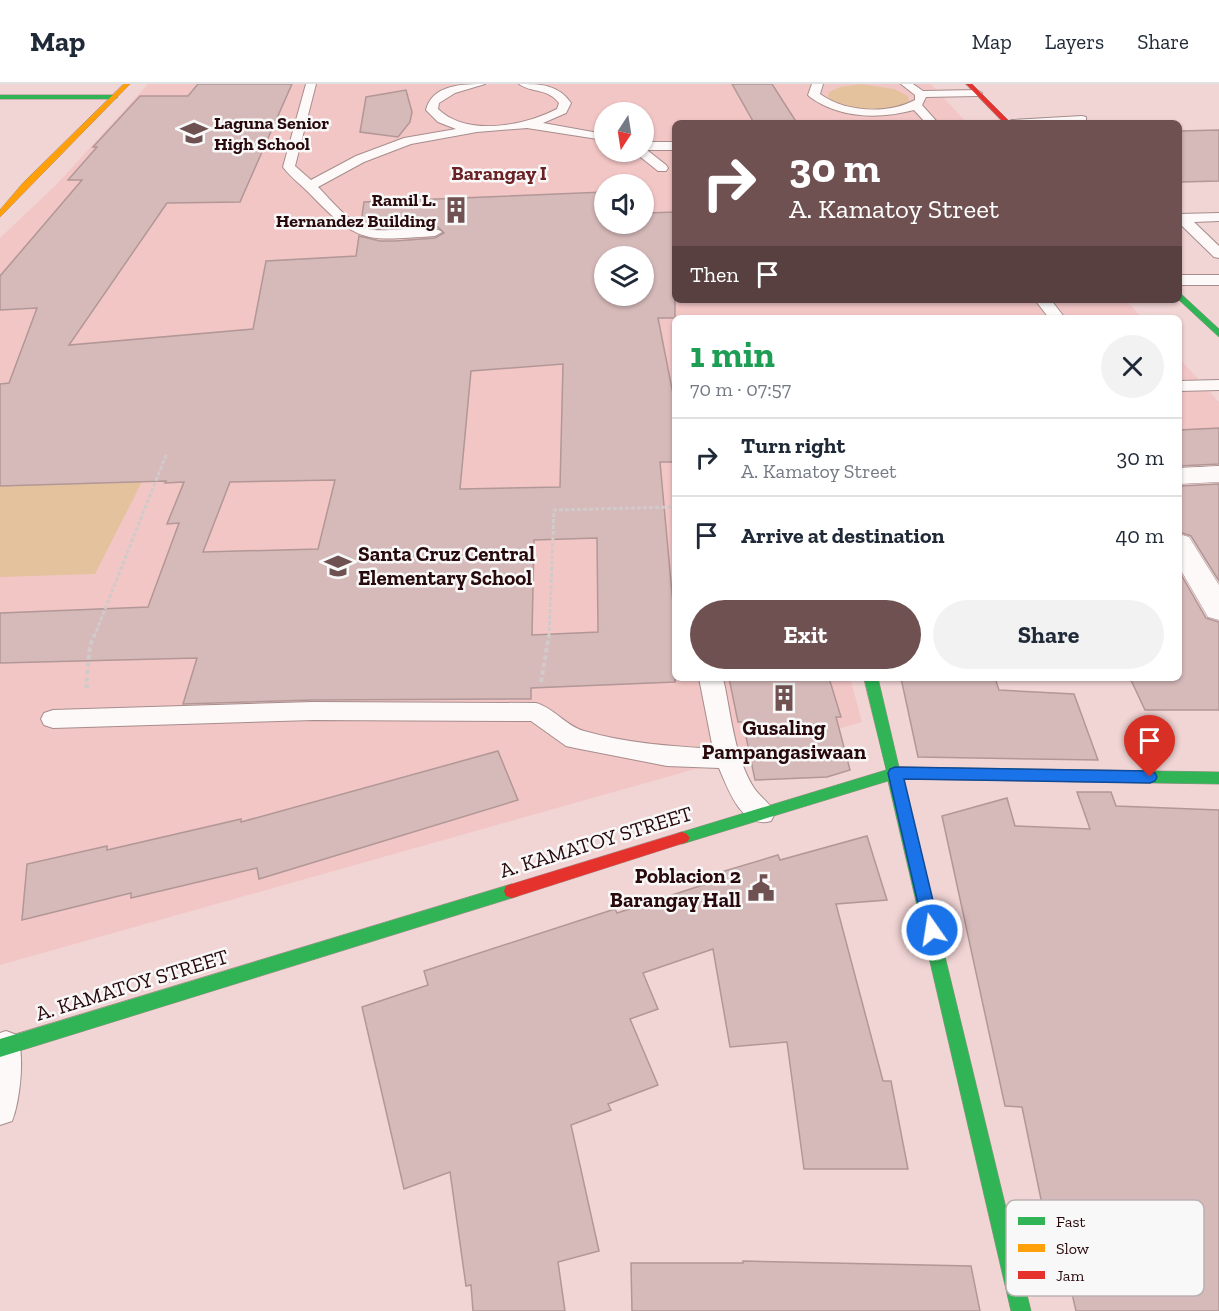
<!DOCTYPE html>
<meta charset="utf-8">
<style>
body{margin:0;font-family:"Zilla Slab",serif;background:#f2f2f3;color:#1f2937;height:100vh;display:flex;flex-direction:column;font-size:22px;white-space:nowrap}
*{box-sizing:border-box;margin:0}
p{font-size:20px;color:#747a83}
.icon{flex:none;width:33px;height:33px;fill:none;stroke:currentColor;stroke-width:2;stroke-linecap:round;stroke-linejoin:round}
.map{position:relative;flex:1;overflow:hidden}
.side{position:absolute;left:672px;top:231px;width:510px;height:366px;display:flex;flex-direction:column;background:#fff;border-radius:9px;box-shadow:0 2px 4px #0004}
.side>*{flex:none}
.hud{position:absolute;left:672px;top:36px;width:510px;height:183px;border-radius:9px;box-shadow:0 2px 4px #0004;background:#6f5152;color:#fff;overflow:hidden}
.needle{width:39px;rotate:192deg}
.controls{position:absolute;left:594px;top:18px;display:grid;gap:12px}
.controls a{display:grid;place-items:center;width:60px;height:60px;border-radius:50%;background:#fff;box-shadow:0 2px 4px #0004;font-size:30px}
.pin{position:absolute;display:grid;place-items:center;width:51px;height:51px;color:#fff;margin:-62px -26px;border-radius:50% 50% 50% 0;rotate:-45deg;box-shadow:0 0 6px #0007}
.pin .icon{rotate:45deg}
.me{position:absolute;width:66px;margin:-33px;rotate:347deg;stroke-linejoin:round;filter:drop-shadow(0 0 4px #0008)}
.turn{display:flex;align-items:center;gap:21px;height:126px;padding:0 18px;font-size:27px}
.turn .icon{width:78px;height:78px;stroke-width:2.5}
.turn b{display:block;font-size:42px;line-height:51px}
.then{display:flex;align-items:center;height:57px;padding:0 18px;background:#0003;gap:12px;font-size:22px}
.round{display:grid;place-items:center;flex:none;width:63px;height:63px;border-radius:32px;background:#f2f2f3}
.headline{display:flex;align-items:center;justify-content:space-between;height:102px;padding:0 18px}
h1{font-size:36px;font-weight:800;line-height:45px;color:#1e9e55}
.primary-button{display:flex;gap:12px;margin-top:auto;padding:12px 18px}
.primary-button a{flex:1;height:69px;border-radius:36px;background:#6f5152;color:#fff;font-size:24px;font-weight:800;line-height:69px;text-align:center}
.primary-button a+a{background:#f2f2f3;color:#1f2937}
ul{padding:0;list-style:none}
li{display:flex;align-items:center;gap:18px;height:78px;padding:0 18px;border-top:2px solid #e0e1e3}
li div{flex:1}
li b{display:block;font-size:22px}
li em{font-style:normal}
header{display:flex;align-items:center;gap:36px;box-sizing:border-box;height:84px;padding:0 30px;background:#fff;border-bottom:2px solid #e0e1e3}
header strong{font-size:28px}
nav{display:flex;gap:33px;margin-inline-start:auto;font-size:21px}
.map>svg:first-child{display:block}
.built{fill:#f3c6c6;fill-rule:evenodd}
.green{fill:#e4c29d}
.building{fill:#d6b9b9;stroke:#b29797;stroke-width:1.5;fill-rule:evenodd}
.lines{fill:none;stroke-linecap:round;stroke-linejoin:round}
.lane-casing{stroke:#a78c8c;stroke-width:2}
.street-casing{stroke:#a78c8c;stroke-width:1}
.fast-casing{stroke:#a78c8c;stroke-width:1}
.slow-casing{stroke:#a78c8c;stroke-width:1}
.jam-casing{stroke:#a78c8c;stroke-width:1}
.path-far1{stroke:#d2caca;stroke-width:3;stroke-dasharray:4 2;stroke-linecap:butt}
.path{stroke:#d2caca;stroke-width:4;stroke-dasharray:4.5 3;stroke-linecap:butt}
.lane{fill:#fdf9f9;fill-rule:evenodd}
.street{fill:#fdf9f9;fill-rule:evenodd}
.fast{fill:#30b455;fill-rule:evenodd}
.slow{fill:#ff9f0a;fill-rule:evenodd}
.jam{fill:#e5322d;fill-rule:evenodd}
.route{fill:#1a73e8;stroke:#114b97;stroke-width:1.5}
.labels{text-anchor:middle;stroke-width:5;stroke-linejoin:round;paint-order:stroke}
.far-poi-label{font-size:18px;font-weight:bold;fill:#290a0c;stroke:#f8f8f8;text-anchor:start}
.far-quarter-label{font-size:20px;font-weight:bold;fill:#6a2226;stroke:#f8f8f8}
.poi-label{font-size:21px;font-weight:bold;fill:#290a0c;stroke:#f8f8f8;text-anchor:start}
.street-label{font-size:21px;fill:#290a0c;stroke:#f8f8f8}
.key{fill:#f8f8f8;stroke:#bab1b1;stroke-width:1.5}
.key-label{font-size:16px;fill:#290a0c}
</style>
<header>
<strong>Map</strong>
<nav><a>Map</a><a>Layers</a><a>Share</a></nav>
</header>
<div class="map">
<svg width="1219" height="1227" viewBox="0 0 1219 1227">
<rect width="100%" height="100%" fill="#f1d4d4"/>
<!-- built -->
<g class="built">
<path d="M 148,0 L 931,0 L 967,39 L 675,39 L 675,216 L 1126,216 L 1142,234 L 675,234 L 675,594 L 850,594 L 862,638 L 0,881 L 0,154 L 57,100 ZM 604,28 L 644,28 L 644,68 L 604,68 ZM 604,100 L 644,100 L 644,140 L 604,140 ZM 604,172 L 644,172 L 644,212 L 604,212 Z"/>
<path d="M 1179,274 L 1219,318 L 1219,346 L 1179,348 Z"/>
</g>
<!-- green -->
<g class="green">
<path d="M 861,0 L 894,5 L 908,12 L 909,20 L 896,26 L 852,25 L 829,16 L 828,12 L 829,8 L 840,3 Z"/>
<path d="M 0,378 L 151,380 L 95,490 L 0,493 Z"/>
</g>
<!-- building -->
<g class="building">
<path d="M 198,0 L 292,0 L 240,118 L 167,119 L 69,261 L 253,245 L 266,177 L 356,172 L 359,152 L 380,157 L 395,157 L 435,154 L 444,149 L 438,143 L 429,142 L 369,143 L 361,139 L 364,118 L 604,108 L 604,140 L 644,140 L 644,119 L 647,129 L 675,128 L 675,234 L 658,234 L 675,320 L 675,378 L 660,378 L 675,542 L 675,598 L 531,604 L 531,615 L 313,616 L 183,620 L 197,574 L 0,579 L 0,529 L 148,523 L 179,439 L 167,440 L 184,398 L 165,399 L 166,397 L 0,402 L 0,300 L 9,299 L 37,224 L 0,226 L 0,192 L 82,96 L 68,96 L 97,63 L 93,63 L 140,12 L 188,12 ZM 604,172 L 644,172 L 644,212 L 604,212 ZM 563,280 L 560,403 L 460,405 L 471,287 ZM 335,396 L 318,465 L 203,468 L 230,398 ZM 597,454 L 598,548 L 532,551 L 534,456 Z"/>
<path d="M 732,0 L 772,0 L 797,39 L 754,39 Z"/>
<path d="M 406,6 L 412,28 L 410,38 L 398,53 L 360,48 L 366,13 Z"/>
<path d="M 1219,46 L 1219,97 L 1181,98 L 1179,96 L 1179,47 Z"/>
<path d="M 1219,344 L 1219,380 L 1179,382 L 1179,346 Z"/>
<path d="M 1219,400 L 1219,497 L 1191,452 L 1179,448 L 1179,402 Z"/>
<path d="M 1179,487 L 1206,534 L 1219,538 L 1219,626 L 1145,626 L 1130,594 L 1179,594 Z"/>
<path d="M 729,594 L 829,594 L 841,633 L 836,633 L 850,686 L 827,693 L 755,696 L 743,638 L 738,638 Z"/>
<path d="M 901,594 L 995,594 L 999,606 L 1074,610 L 1098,676 L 918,673 Z"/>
<path d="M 498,667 L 518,716 L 259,795 L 257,784 L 131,814 L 131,809 L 22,836 L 27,780 L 107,762 L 107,766 L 241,735 L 241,738 Z"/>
<path d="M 1077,708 L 1111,708 L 1116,722 L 1219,726 L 1219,1227 L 1076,1227 L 1053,1126 L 1043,1125 L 1022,1023 L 1005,1022 L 942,732 L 1007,714 L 1015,742 L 1090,745 Z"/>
<path d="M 867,752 L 887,816 L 836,820 L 883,997 L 891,997 L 908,1085 L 804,1085 L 787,958 L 730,963 L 713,865 L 643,889 L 658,925 L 630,935 L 658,1001 L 608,1020 L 611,1026 L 571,1041 L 599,1167 L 558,1178 L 565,1227 L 473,1227 L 471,1201 L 466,1202 L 450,1088 L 404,1105 L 362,923 L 428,901 L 424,887 L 615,825 L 617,829 L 721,795 L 718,789 L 778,771 L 780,776 Z"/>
<path d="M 743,1177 L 971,1182 L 980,1227 L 632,1227 L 631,1179 L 743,1179 Z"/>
</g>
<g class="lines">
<defs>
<g id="lane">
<path d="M 306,0 L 316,0 L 295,82 L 311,96 L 356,72 L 404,54 L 456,45 L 438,38 L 426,26 C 432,0 464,0 485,0 L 455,9 L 439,19 L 438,25 C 467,53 524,42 557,25 L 559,19 C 548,4 531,9 519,0 C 540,0 558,0 571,19 L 566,29 L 543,39 L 604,50 L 604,56 L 527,44 L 477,48 L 411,60 L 364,78 L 318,103 C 333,118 348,138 368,145 C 386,150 432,138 442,148 L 435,152 C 370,156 360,162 313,113 C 303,102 291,94 283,83 Z"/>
<path d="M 812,0 L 823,0 L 820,10 C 845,28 887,31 915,16 L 915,11 L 901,0 L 913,0 L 923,7 L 977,6 L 982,9 L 977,12 L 926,13 L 922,21 L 938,39 L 926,39 L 914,26 C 880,35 840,35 810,13 L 808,11 Z"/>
<path d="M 1082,32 L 1086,33 L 1086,37 L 1006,39 L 1012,36 Z"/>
<path d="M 644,58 L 675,58 L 675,66 L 647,66 L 666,81 L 668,84 L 666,87 L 658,87 L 638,71 L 636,68 L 644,68 Z"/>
<path d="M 1219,129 L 1219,137 L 1194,138 L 1219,162 L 1219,174 L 1214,173 L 1179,139 L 1179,130 Z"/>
<rect x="1179" y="191" width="40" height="10"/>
<path d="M 1035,216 L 1051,216 L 1065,234 L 1049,234 Z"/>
<path d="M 1219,296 L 1219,306 L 1179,307 L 1179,297 Z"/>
<path d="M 699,594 L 723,594 C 731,629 734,673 754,704 C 760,713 770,719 775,729 L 771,737 C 742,746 728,705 719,684 L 667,682 L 575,664 L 566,662 L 531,637 L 313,636 L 53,644 L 44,641 L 41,635 L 44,629 L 53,626 L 313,618 L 536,619 C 554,624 566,642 584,647 C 625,659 670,662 713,665 Z"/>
<path d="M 6,947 L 17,951 C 25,970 20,1017 12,1037 L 0,1041 L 0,949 Z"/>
</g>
<g id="street">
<path d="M 1219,382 L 1219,398 L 1179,400 L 1179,384 Z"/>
<path d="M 1179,450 L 1189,453 L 1219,501 L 1219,536 L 1208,533 L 1179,483 Z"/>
</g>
<g id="fast">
<path d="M 0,11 L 115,11 L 118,13 L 115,15 L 0,15 Z"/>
<path d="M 1179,208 L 1219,245 L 1219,253 L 1179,216 Z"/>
<path d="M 864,594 L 878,594 L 899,683 L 1219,688 L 1219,700 L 902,695 L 1031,1227 L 1011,1227 L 888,697 L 682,760 L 677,758 L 674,754 L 677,750 L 682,748 L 886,686 Z"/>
<path d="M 512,800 L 518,802 L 520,807 L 518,812 L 512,814 L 0,973 L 0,955 Z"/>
</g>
<path id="slow" d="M 124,0 L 130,0 L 0,133 L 0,126 L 23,99 Z"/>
<g id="jam">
<path d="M 966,0 L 972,0 L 1011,39 L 1004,39 Z"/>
<path d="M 682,748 L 687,750 L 690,754 L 687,758 L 512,814 L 506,812 L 504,807 L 506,802 L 512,800 Z"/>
</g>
</defs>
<!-- lane casing -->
<use href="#lane" class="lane-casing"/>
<!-- street casing -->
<use href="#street" class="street-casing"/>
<!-- fast casing -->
<use href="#fast" class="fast-casing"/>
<!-- slow casing -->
<use href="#slow" class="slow-casing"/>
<!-- jam casing -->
<use href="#jam" class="jam-casing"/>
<!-- path-far1 -->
<g class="path-far1">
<path d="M 94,553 L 166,371"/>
<path d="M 549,553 L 554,426 L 675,423"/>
</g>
<!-- path -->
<g class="path">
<path d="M 541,598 L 549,551"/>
<path d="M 89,603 L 86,602 L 90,562 L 94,551"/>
</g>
<!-- lane -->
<use href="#lane" class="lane"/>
<!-- street -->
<use href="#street" class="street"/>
<!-- fast -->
<use href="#fast" class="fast"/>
<!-- slow -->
<use href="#slow" class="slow"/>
<!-- jam -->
<use href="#jam" class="jam"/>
</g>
<!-- route -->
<path class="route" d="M 895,683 L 1150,687 L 1155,689 L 1157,693 L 1155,697 L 1150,699 L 904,695 L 940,846 L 938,851 L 932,853 L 926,851 L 924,846 L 888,689 L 890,685 Z"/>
<!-- icons -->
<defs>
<symbol id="school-bare" viewBox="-9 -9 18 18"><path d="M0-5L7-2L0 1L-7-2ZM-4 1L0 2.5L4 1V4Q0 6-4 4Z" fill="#6f5152" stroke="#f8f8f8" stroke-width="2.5" paint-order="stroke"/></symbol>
<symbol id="building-bare" viewBox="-9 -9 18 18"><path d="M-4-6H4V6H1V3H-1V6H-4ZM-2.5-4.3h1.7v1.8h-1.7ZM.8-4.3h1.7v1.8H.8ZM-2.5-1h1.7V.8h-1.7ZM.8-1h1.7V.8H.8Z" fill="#6f5152" stroke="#f8f8f8" stroke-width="2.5" paint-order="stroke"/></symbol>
<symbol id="civic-bare" viewBox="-9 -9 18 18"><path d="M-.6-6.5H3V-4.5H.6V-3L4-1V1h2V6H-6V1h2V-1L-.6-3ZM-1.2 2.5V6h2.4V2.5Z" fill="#6f5152" stroke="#f8f8f8" stroke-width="2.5" paint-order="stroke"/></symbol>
</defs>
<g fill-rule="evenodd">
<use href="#school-bare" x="175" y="30" width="38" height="38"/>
<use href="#building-bare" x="437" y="107" width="38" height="38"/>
<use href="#school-bare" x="319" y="463" width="38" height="38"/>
<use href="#building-bare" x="765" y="595" width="38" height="38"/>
<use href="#civic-bare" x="742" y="785" width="38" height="38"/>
</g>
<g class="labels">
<!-- far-poi labels -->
<g class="far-poi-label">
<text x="214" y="45">Laguna Senior<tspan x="214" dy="21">High School</tspan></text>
<text x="436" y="122" text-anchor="end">Ramil L.<tspan x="436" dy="21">Hernandez Building</tspan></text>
</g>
<!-- far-quarter labels -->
<g class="far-quarter-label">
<text x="499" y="96">Barangay I</text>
</g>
<!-- poi labels -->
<g class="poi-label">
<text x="358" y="477">Santa Cruz Central<tspan x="358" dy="24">Elementary School</tspan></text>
<text x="784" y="651" text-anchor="middle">Gusaling<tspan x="784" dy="24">Pampangasiwaan</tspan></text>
<text x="741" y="799" text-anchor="end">Poblacion 2<tspan x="741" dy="24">Barangay Hall</tspan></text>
</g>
<!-- street labels -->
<g class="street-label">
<text transform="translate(596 758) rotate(-17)" y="7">A. KAMATOY STREET</text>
<text transform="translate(132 901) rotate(-17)" y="7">A. KAMATOY STREET</text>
</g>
</g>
<!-- legend -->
<rect x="1006" y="1116" width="198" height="96" rx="9" class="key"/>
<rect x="1018" y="1133" width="27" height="8" fill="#30b455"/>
<rect x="1018" y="1160" width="27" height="8" fill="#ff9f0a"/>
<rect x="1018" y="1187" width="27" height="8" fill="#e5322d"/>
<g class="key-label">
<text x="1056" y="1143">Fast</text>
<text x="1056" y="1170">Slow</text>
<text x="1056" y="1197">Jam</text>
</g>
</svg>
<div class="controls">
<a><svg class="needle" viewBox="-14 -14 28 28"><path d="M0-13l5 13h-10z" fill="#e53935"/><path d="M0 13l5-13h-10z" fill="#747a83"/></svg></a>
<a><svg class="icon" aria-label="sound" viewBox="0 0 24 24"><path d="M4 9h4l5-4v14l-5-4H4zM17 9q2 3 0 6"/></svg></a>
<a><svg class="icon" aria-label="layers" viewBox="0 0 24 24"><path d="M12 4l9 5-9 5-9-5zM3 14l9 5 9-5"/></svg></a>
</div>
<div class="pin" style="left:1150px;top:693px;background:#d93025"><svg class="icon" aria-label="arrive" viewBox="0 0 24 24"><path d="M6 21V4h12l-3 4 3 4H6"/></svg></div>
<svg class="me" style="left:932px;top:846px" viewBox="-20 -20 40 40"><circle r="17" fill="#1a73e8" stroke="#fff" stroke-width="3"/><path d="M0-11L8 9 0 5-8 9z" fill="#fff"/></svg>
<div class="hud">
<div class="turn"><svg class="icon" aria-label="right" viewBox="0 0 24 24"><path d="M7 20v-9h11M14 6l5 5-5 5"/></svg><div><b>30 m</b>A. Kamatoy Street</div></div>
<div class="then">Then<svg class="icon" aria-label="arrive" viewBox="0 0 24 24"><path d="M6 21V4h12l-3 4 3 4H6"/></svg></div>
</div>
<section class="side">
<div class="headline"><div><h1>1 min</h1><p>70 m · 07:57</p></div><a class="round"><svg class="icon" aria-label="close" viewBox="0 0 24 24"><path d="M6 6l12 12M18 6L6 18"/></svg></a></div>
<ul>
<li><svg class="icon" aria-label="right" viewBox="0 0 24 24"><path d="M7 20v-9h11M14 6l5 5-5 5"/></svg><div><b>Turn right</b><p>A. Kamatoy Street</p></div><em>30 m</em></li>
<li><svg class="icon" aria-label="arrive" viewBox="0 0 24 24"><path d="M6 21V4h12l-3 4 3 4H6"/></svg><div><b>Arrive at destination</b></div><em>40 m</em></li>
</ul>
<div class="primary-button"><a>Exit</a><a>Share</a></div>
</section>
</div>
